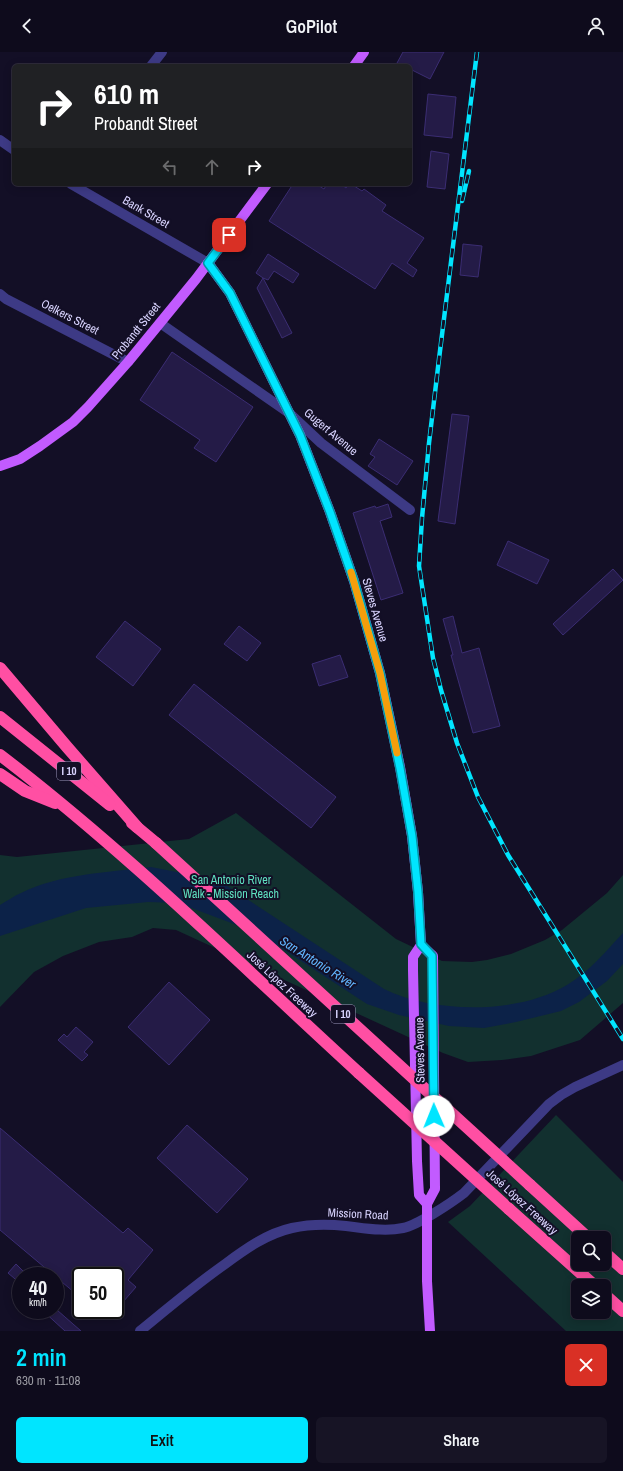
<!DOCTYPE html>
<meta charset="utf-8">
<style>
body{margin:0;font-family:"Archivo Narrow",sans-serif;background:#171425;color:#f1f3f6;height:100vh;display:flex;flex-direction:column;font-size:15px;white-space:nowrap}
*{box-sizing:border-box;margin:0}
p{font-size:13px;color:#9b9ba3}
.icon{flex:none;width:22px;height:22px;fill:none;stroke:currentColor;stroke-width:2;stroke-linecap:round;stroke-linejoin:round}
.map{position:relative;height:1279px;overflow:hidden}
.sheet{display:flex;flex-direction:column;background:#0e0b1c;flex:1}
.sheet>*{flex:none}
.guide{position:absolute;left:12px;top:12px;width:400px;height:122px;border-radius:6px;box-shadow:0 2px 10px #0003,0 0 0 1px #2e2b3b;background:#202124;color:#fff;overflow:hidden}
.tools{position:absolute;left:571px;top:1179px;display:grid;gap:8px}
.tools a{display:grid;place-items:center;width:40px;height:40px;border-radius:6px;background:#0e0b1c;box-shadow:0 2px 10px #0003,0 0 0 1px #2e2b3b;font-size:20px}
.speed{position:absolute;left:12px;top:1215px;display:flex;gap:8px;font-size:20px;font-weight:700;text-align:center}
.speed>*{display:grid;place-content:center;width:52px;height:52px;border-radius:50%;background:#0e0b1c;box-shadow:0 2px 10px #0003,0 0 0 1px #2e2b3b;line-height:1}
.speed small{font-size:10px;font-weight:400}
.speed .limit{border:2px solid #111;border-radius:6px;background:#fff;color:#111}
.pin{position:absolute;display:grid;place-items:center;width:34px;height:34px;color:#fff;margin:-17px;border-radius:8px;box-shadow:0 2px 6px #0006}
.me{position:absolute;width:44px;margin:-22px;rotate:359deg;stroke-linejoin:round;filter:drop-shadow(0 0 3px #0008)}
.turn{display:flex;align-items:center;gap:14px;height:84px;padding:0 16px;font-size:18px}
.turn .icon{width:52px;height:52px;stroke-width:2.5}
.turn b{display:block;font-size:28px;line-height:34px}
.lanes{display:flex;align-items:center;height:38px;padding:0 16px;background:#0003;justify-content:center;gap:20px;direction:ltr}
.lanes .off{opacity:.35}
.round{display:grid;place-items:center;flex:none;width:42px;height:42px;border-radius:6px;background:#171425}
.headline{display:flex;align-items:center;justify-content:space-between;height:68px;padding:0 16px}
h1{font-size:24px;font-weight:600;line-height:30px;color:#00e5ff}
.primary-button{display:flex;gap:8px;margin-top:auto;padding:8px 16px}
.primary-button a{flex:1;height:46px;border-radius:6px;background:#00e5ff;color:#111;font-size:16px;font-weight:600;line-height:46px;text-align:center}
.primary-button a+a{background:#171425;color:#f1f3f6}
header{display:flex;justify-content:space-between;align-items:center;height:52px;padding:0 16px;background:#0e0b1c;font-size:18px;font-weight:600}
.map>svg:first-child{display:block}
.green{fill:#12302f;fill-rule:evenodd}
.water{fill:#0c2248}
.building{fill:#241b47;stroke:#3b2d73}
.lines{fill:none;stroke-linecap:round;stroke-linejoin:round}
.minor{stroke:#3d3a85;stroke-width:10}
.major{stroke:#c25bff;stroke-width:10}
.highway{stroke:#ff4fa3;stroke-width:12}
.rail-casing{stroke:#00e5ff;stroke-width:4.5}
.rail{stroke:#130f26;stroke-width:3;stroke-dasharray:9;stroke-linecap:butt}
.highway-bridge{stroke:#ff4fa3;stroke-width:12}
.route-casing{stroke:#0095a6;stroke-width:10}
.route{stroke:#00e5ff;stroke-width:7}
.slow{stroke:#f59e0b;stroke-width:7}
.labels{text-anchor:middle;stroke-width:4;stroke-linejoin:round;paint-order:stroke}
.shield{fill:#130f26;stroke:#9e99be;stroke-width:1}
.shield-label{font-size:11px;font-weight:bold;fill:#d9d4ff}
.street-label{font-size:12px;fill:#d9d4ff;stroke:#130f26}
.park-label{font-size:12px;fill:#5fe0c0;stroke:#130f26}
.water-label{font-size:13px;font-style:italic;fill:#62b6ff;stroke:#130f26}
</style>
<header><svg class="icon" aria-label="back" viewBox="0 0 24 24"><path d="M15 5l-7 7 7 7"/></svg>GoPilot<svg class="icon" aria-label="person" viewBox="0 0 24 24"><circle cx="12" cy="8" r="4"/><path d="M4 21q1-7 8-7t8 7"/></svg></header>
<div class="map">
<svg width="623" height="1279" viewBox="0 0 623 1279">
<rect width="100%" height="100%" fill="#130f26"/>
<!-- green -->
<g class="green">
<path d="M 236,761 L 396,887 L 442,909 L 472,910 L 487,908 L 511,902 L 545,888 L 562,878 L 607,841 L 623,823 L 623,951 L 580,988 L 531,1004 L 502,1008 L 468,1010 L 443,1001 L 176,878 L 153,876 L 132,885 L 99,890 L 63,904 L 34,920 L 0,955 L 0,803 L 17,805 L 189,787 Z"/>
<path d="M 556,1063 L 623,1130 L 623,1279 L 566,1279 L 448,1170 L 470,1154 ZM 578,1186 L 604,1186 L 604,1212 L 578,1212 ZM 578,1234 L 604,1234 L 604,1260 L 578,1260 Z"/>
</g>
<!-- water -->
<path class="water" d="M 151,815 L 218,828 L 384,937 C 435,962 519,962 567,933 C 590,919 606,899 623,881 L 623,912 L 607,929 L 579,950 L 561,959 L 516,970 L 484,976 L 449,974 L 399,963 L 367,952 L 258,881 L 178,851 L 148,850 L 86,856 L 0,884 L 0,853 C 7,849 14,844 21,841 C 58,822 111,820 151,815 Z"/>
<!-- building -->
<g class="building">
<path d="M 403,0 L 444,0 L 430,27 L 410,17 L 410,14 L 404,14 L 397,11 Z"/>
<path d="M 428,42 L 456,45 L 452,86 L 424,83 Z"/>
<path d="M 431,99 L 449,102 L 445,137 L 427,135 Z"/>
<path d="M 293,132 L 316,132 L 324,137 L 327,132 L 341,132 L 346,136 L 349,132 L 351,132 L 362,139 L 364,137 L 386,153 L 382,159 L 424,186 L 407,211 L 417,218 L 413,225 L 392,211 L 375,237 L 269,169 Z"/>
<path d="M 463,192 L 482,194 L 478,225 L 460,223 Z"/>
<path d="M 268,202 L 299,222 L 293,231 L 274,219 L 268,228 L 263,226 L 292,281 L 282,286 L 257,236 L 263,226 L 256,221 Z"/>
<path d="M 172,300 L 253,355 L 216,410 L 194,396 L 200,388 L 140,348 Z"/>
<path d="M 452,362 L 469,364 L 455,472 L 438,469 Z"/>
<path d="M 379,387 L 413,409 L 397,433 L 368,414 L 375,405 L 370,402 Z"/>
<path d="M 388,452 L 392,465 L 380,469 L 403,541 L 381,548 L 353,461 L 375,454 L 376,456 Z"/>
<path d="M 508,489 L 549,508 L 537,532 L 497,513 Z"/>
<path d="M 613,517 L 623,528 L 563,583 L 553,572 Z"/>
<path d="M 453,564 L 462,601 L 479,596 L 500,674 L 473,681 L 451,603 L 453,603 L 443,567 Z"/>
<path d="M 125,569 L 161,597 L 133,634 L 96,605 Z"/>
<path d="M 239,574 L 261,591 L 247,609 L 224,592 Z"/>
<path d="M 340,603 L 348,625 L 319,634 L 312,612 Z"/>
<path d="M 194,632 L 336,745 L 311,776 L 169,663 Z"/>
<path d="M 169,930 L 210,968 L 169,1013 L 128,975 Z"/>
<path d="M 76,975 L 93,990 L 84,1000 L 88,1003 L 82,1009 L 58,988 L 64,982 L 67,985 Z"/>
<path d="M 187,1073 L 248,1127 L 217,1161 L 157,1106 Z"/>
<path d="M 0,1076 L 123,1181 L 128,1176 L 153,1198 L 128,1228 L 136,1235 L 123,1250 L 115,1244 L 115,1224 L 81,1224 L 81,1246 L 0,1178 Z"/>
<path d="M 16,1212 L 28,1224 L 21,1224 L 21,1232 L 8,1221 Z"/>
<path d="M 42,1258 L 57,1258 L 81,1279 L 65,1279 Z"/>
</g>
<g class="lines">
<!-- minor -->
<g class="minor">
<path d="M 151,14 L 162,0"/>
<path d="M 0,88 L 14,98"/>
<path d="M 71,132 L 208,211"/>
<path d="M 0,242 L 6,247 L 128,310"/>
<path d="M 160,271 L 289,361 L 321,391 L 410,458"/>
<path d="M 140,1279 C 167,1257 193,1235 221,1215 C 243,1199 265,1182 292,1176 C 310,1172 328,1172 346,1174 C 364,1176 385,1180 403,1176 C 418,1173 451,1151 464,1141 L 549,1052 L 561,1043 L 575,1035 L 623,1013"/>
</g>
<!-- major -->
<g class="major">
<path d="M 354,14 L 364,0"/>
<path d="M 208,211 L 230,241 L 300,383 L 330,460 L 354,529 L 380,621 L 400,715 L 412,784 L 418,840 L 421,893 L 413,905 L 413,918 L 417,1109 L 419,1143 L 427,1152"/>
<path d="M 0,414 L 20,407 L 40,394 L 73,370 L 88,355 L 128,310 L 196,227 L 267,132"/>
<path d="M 421,893 L 433,904 L 435,1137 L 427,1152 L 427,1229 L 430,1279"/>
</g>
<!-- highway -->
<g class="highway">
<path d="M 0,616 L 67,695 L 137,775"/>
<path d="M 0,665 L 110,753"/>
<path d="M 0,703 C 127,800 241,913 359,1021"/>
<path d="M 0,722 L 25,739 L 55,751"/>
<path d="M 132,771 L 156,791"/>
<path d="M 530,1133 L 588,1186"/>
<path d="M 509,1157 L 595,1234"/>
<path d="M 604,1200 L 623,1217"/>
<path d="M 604,1242 L 623,1259"/>
</g>
<defs>
<g id="rail">
<path d="M 477,0 L 439,307 L 429,391 L 422,466 L 419,514 L 433,606 L 441,638 L 457,691 L 478,745 L 508,803 L 623,987"/>
<path d="M 462,149 L 469,119"/>
</g>
</defs>
<!-- rail casing -->
<use href="#rail" class="rail-casing"/>
<!-- rail -->
<use href="#rail" class="rail"/>
<!-- highway-bridge -->
<g class="highway-bridge">
<path d="M 156,791 L 530,1133"/>
<path d="M 359,1021 L 509,1157"/>
</g>
</g>
<g class="lines">
<defs>
<path id="route" d="M 229,183 L 208,211 L 230,241 L 300,383 L 330,460 L 354,529 L 380,621 L 400,716 L 412,784 L 418,840 L 421,892 L 432,904 L 434,1064"/>
</defs>
<!-- route casing -->
<use href="#route" class="route-casing"/>
<!-- route -->
<use href="#route" class="route"/>
<!-- slow -->
<path class="slow" d="M 351,520 L 380,621 L 397,701"/>
</g>
<g class="labels">
<!-- shield labels -->
<g class="shield">
<rect x="57" y="710" width="24" height="18" rx="3"/>
<rect x="331" y="953" width="24" height="18" rx="3"/>
</g>
<g class="shield-label">
<text x="69" y="723">I 10</text>
<text x="343" y="966">I 10</text>
</g>
<!-- street labels -->
<g class="street-label">
<text transform="translate(146 160) rotate(30)" y="4">Bank Street</text>
<text transform="translate(70 265) rotate(27)" y="4">Oelkers Street</text>
<text transform="translate(136 279) rotate(-51)" y="4">Probandt Street</text>
<text transform="translate(331 380) rotate(40)" y="4">Gugert Avenue</text>
<text transform="translate(375 558) rotate(74)" y="4">Steves Avenue</text>
<text transform="translate(282 932) rotate(43)" y="4">José López Freeway</text>
<text transform="translate(420 998) rotate(-91)" y="4">Steves Avenue</text>
<text transform="translate(522 1150) rotate(42)" y="4">José López Freeway</text>
<text transform="translate(358 1162) rotate(3)" y="4">Mission Road</text>
</g>
<!-- park labels -->
<g class="park-label">
<text x="231" y="832">San Antonio River<tspan x="231" dy="14">Walk - Mission Reach</tspan></text>
</g>
<!-- water labels -->
<g class="water-label">
<text transform="translate(318 910) rotate(32)" y="5">San Antonio River</text>
</g>
</g>
</svg>
<div class="tools">
<a><svg class="icon" aria-label="search" viewBox="0 0 24 24"><circle cx="10" cy="10" r="6"/><path d="M15 15l6 6"/></svg></a>
<a><svg class="icon" aria-label="layers" viewBox="0 0 24 24"><path d="M12 4l9 5-9 5-9-5zM3 14l9 5 9-5"/></svg></a>
</div>
<div class="speed"><div>40<small>km/h</small></div><div class="limit">50</div></div>
<div class="pin" style="left:229px;top:183px;background:#d93025"><svg class="icon" aria-label="arrive" viewBox="0 0 24 24"><path d="M6 21V4h12l-3 4 3 4H6"/></svg></div>
<svg class="me" style="left:434px;top:1064px" viewBox="-20 -20 40 40"><circle r="19" fill="#fff"/><path d="M0-13L10 11 0 6-10 11z" fill="#00e5ff"/></svg>
<div class="guide">
<div class="turn"><svg class="icon" aria-label="right" viewBox="0 0 24 24"><path d="M7 20v-9h11M14 6l5 5-5 5"/></svg><div><b>610 m</b>Probandt Street</div></div>
<div class="lanes"><svg class="icon off" aria-label="left" viewBox="0 0 24 24"><path d="M17 20v-9H6M10 6l-5 5 5 5"/></svg><svg class="icon off" aria-label="ahead" viewBox="0 0 24 24"><path d="M12 20V5M6 11l6-6 6 6"/></svg><svg class="icon" aria-label="right" viewBox="0 0 24 24"><path d="M7 20v-9h11M14 6l5 5-5 5"/></svg></div>
</div>
</div>
<section class="sheet">
<div class="headline"><div><h1>2 min</h1><p>630 m · 11:08</p></div><a class="round" style="background:#d93025;color:#fff"><svg class="icon" aria-label="close" viewBox="0 0 24 24"><path d="M6 6l12 12M18 6L6 18"/></svg></a></div>
<div class="primary-button"><a>Exit</a><a>Share</a></div>
</section>
